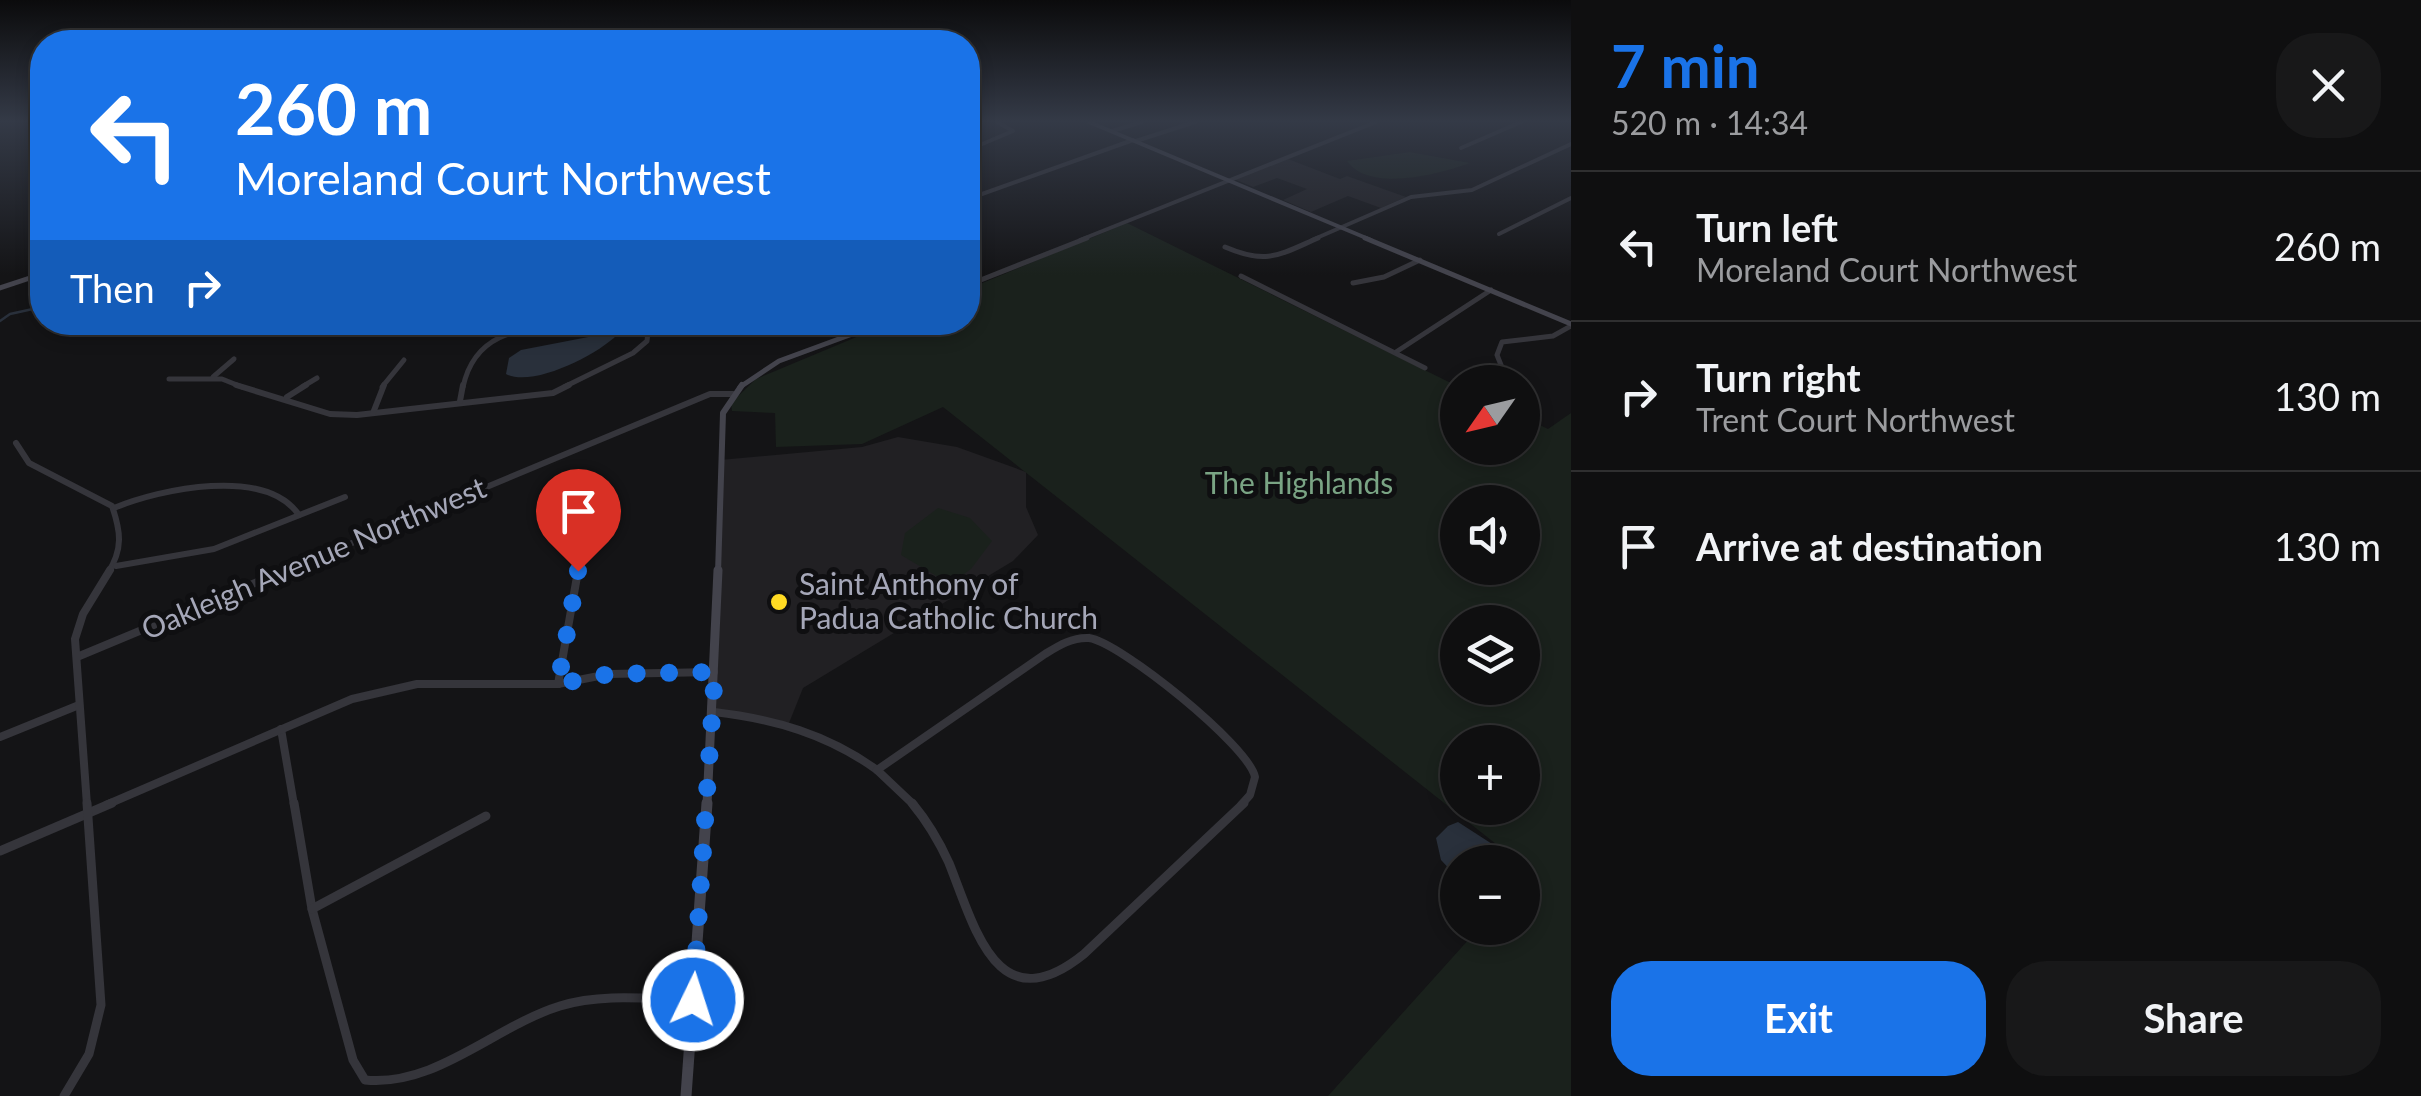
<!DOCTYPE html>
<meta charset="utf-8">
<style>
body{margin:0;font-family:Lato,sans-serif;background:#181819;color:#f1f3f6;height:100vh;display:flex;flex-direction:column;font-size:38px;white-space:nowrap}
*{box-sizing:border-box;margin:0}
p{font-size:32px;color:#9b9c9f}
.icon{flex:none;width:55px;height:55px;fill:none;stroke:currentColor;stroke-width:2;stroke-linecap:round;stroke-linejoin:round}
.map{position:relative;flex:1;overflow:hidden}
.side{display:flex;flex-direction:column;background:#0f0f10;width:850px}
.side>*{flex:none}
.banner{position:absolute;left:30px;top:30px;width:950px;height:305px;border-radius:40px;box-shadow:0 5px 15px #0003,0 0 0 2px #2f2f30;background:#1a73e8;color:#fff;overflow:hidden}
.needle{width:65px;rotate:236deg}
.buttons{position:absolute;left:1440px;top:365px;display:grid;gap:20px}
.buttons a{display:grid;place-items:center;width:100px;height:100px;border-radius:50%;background:#0f0f10;box-shadow:0 5px 15px #0003,0 0 0 2px #2f2f30;font-size:50px}
.pin{position:absolute;display:grid;place-items:center;width:85px;height:85px;color:#fff;margin:-102px -42px;border-radius:50% 50% 50% 0;rotate:-45deg;box-shadow:0 0 10px #0007}
.pin .icon{rotate:45deg}
.me{position:absolute;width:110px;margin:-55px;rotate:4deg;stroke-linejoin:round;filter:drop-shadow(0 0 8px #0008)}
.turn{display:flex;align-items:center;gap:35px;height:210px;padding:0 40px;font-size:45px}
.turn .icon{width:130px;height:130px;stroke-width:2.5}
.turn b{display:block;font-size:70px;line-height:85px}
.then{display:flex;align-items:center;height:95px;padding:0 40px;background:#0003;gap:20px;font-size:38px}
.round{display:grid;place-items:center;flex:none;width:105px;height:105px;border-radius:40px;background:#181819}
.head{display:flex;align-items:center;justify-content:space-between;height:170px;padding:0 40px}
h1{font-size:60px;font-weight:700;line-height:75px;color:#1a73e8}
.action{display:flex;gap:20px;margin-top:auto;padding:20px 40px}
.action a{flex:1;height:115px;border-radius:40px;background:#1a73e8;color:#fff;font-size:40px;font-weight:700;line-height:115px;text-align:center}
.action a+a{background:#181819;color:#f1f3f6}
ul{padding:0;list-style:none}
li{display:flex;align-items:center;gap:30px;height:150px;padding:0 40px;border-top:2px solid #2f2f30}
li div{flex:1}
li b{display:block;font-size:38px}
li em{font-style:normal}
main{display:flex;flex:1;min-height:0}
.map>svg:first-child{display:block}
.built{fill:#212023}
.green{fill:#1a211c;fill-rule:evenodd}
.water{fill:#29303b}
.lines{fill:none;stroke-linecap:round;stroke-linejoin:round}
.stream{stroke:#29303b;stroke-width:2.5}
.street-far4{stroke:#35353b;stroke-width:4}
.street-far3{stroke:#35353b;stroke-width:5}
.street-far2{stroke:#35353b;stroke-width:6}
.street-far1{stroke:#35353b;stroke-width:8}
.street{stroke:#35353b;stroke-width:9}
.secondary-far4{stroke:#43434c;stroke-width:4}
.secondary-far3{stroke:#43434c;stroke-width:5}
.secondary-far2{stroke:#43434c;stroke-width:6}
.secondary-far1{stroke:#43434c;stroke-width:9}
.secondary{stroke:#43434c;stroke-width:11}
.route{stroke:#1a73e8;stroke-width:18;stroke-dasharray:0 32.4}
.poi-dot{fill:#ffda23;stroke:#0f0f11;stroke-width:4}
.labels{text-anchor:middle;stroke-width:10;stroke-linejoin:round;paint-order:stroke}
.park-label{font-size:30px;fill:#7aa484;stroke:#0f0f11}
.street-label{font-size:30px;fill:#a5a7b8;stroke:#0f0f11}
.poi-label{font-size:30px;fill:#a5a7b8;stroke:#0f0f11;text-anchor:start}
</style>
<main>
<div class="map">
<svg width="1571" height="1096" viewBox="0 0 1571 1096">
<rect width="100%" height="100%" fill="#141416"/>
<!-- built -->
<g class="built">
<path d="M 1288,159 L 1340,179 L 1347,176 L 1406,197 L 1381,208 L 1348,196 L 1311,212 L 1283,200 L 1307,189 L 1277,178 L 1253,187 L 1234,179 Z"/>
<path d="M 898,437 L 957,447 L 1026,472 L 1026,507 L 1038,535 L 1013,561 L 803,688 L 789,723 L 714,712 L 720,460 L 862,447 Z"/>
</g>
<!-- green -->
<g class="green">
<path d="M 1410,152 L 1470,163 C 1440,174 1369,193 1347,161 Z"/>
<path d="M 1127,223 L 1457,386 L 1458,448 L 1522,448 L 1523,417 L 1548,429 L 1571,413 L 1571,1096 L 1328,1096 L 1479,928 L 1522,928 L 1523,879 L 1529,870 L 943,407 L 862,444 L 776,447 L 775,413 L 732,411 L 731,403 L 756,379 L 890,323 L 968,322 L 968,289 ZM 1458,502 L 1522,502 L 1522,568 L 1458,568 ZM 1458,622 L 1522,622 L 1522,688 L 1458,688 ZM 1458,742 L 1522,742 L 1522,808 L 1458,808 Z"/>
<path d="M 938,508 L 970,518 L 992,541 L 971,569 L 950,584 L 901,555 L 905,533 Z"/>
</g>
<!-- water -->
<g class="water">
<path d="M 609,333 L 617,335 C 597,355 532,388 506,374 L 509,358 L 521,350 Z"/>
<path d="M 1458,822 L 1520,862 L 1458,862 L 1457,877 L 1441,860 L 1436,838 L 1448,826 Z"/>
</g>
<g class="lines">
<!-- stream -->
<path class="stream" d="M 0,321 L 10,314 L 42,307"/>
<!-- street-far4 -->
<g class="street-far4">
<path d="M 1112,131 L 1142,122"/>
<path d="M 1136,141 L 1195,122"/>
<path d="M 1461,148 L 1521,122"/>
<path d="M 968,150 L 1013,131 L 997,122"/>
<path d="M 968,199 L 1133,140"/>
<path d="M 1499,234 L 1571,198"/>
<path d="M 1080,240 L 1376,122"/>
<path d="M 1312,240 L 1411,197 L 1472,190 L 1571,144"/>
</g>
<!-- street-far3 -->
<g class="street-far3">
<path d="M 1225,247 C 1267,265 1279,255 1318,238"/>
<path d="M 1241,276 L 1425,368"/>
<path d="M 1353,283 L 1384,277 L 1420,260"/>
<path d="M 968,285 L 1087,238"/>
<path d="M 169,332 L 188,322"/>
<path d="M 855,333 L 880,322"/>
<path d="M 1396,352 L 1491,290"/>
<path d="M 213,377 L 234,359"/>
<path d="M 169,379 L 222,379 L 242,387"/>
<path d="M 1516,382 L 1503,370 L 1497,355 L 1502,342 L 1553,336 L 1571,326"/>
<path d="M 302,387 L 317,378"/>
<path d="M 382,387 L 404,360"/>
<path d="M 463,387 C 476,327 528,329 579,322"/>
<path d="M 564,387 L 633,353 L 647,341 L 649,322"/>
</g>
<!-- street-far2 -->
<g class="street-far2">
<path d="M 236,385 L 330,414 L 357,415 L 553,393 L 569,385"/>
<path d="M 1522,387 L 1526,390"/>
<path d="M 287,397 L 306,385"/>
<path d="M 460,401 L 463,385"/>
<path d="M 373,413 L 384,385"/>
<path d="M 16,443 L 29,463 L 112,506 C 121,532 123,549 108,573"/>
<path d="M 114,508 C 160,489 265,466 299,515"/>
<path d="M 116,566 L 214,549 L 345,497"/>
<path d="M 280,573 L 710,394 L 733,394"/>
</g>
<!-- street-far1 -->
<g class="street-far1">
<path d="M 77,657 L 286,570"/>
<path d="M 558,684 L 578,571"/>
<path d="M 714,712 C 774,719 827,734 877,770"/>
<path d="M 281,729 L 294,805"/>
<path d="M 0,737 L 79,705"/>
<path d="M 877,770 L 914,805"/>
<path d="M 877,770 L 1045,654 C 1058,646 1072,637 1089,638 C 1120,642 1249,746 1255,777 L 1250,795 L 1241,805"/>
<path d="M 87,805 L 75,639 L 83,614 L 110,570"/>
<path d="M 106,805 L 352,699 L 417,684 L 558,684 L 609,674 L 714,672"/>
</g>
<!-- street -->
<g class="street">
<path d="M 294,803 L 312,909 L 353,1060 L 365,1080 C 436,1087 495,1026 560,1006 C 602,993 649,999 692,1000"/>
<path d="M 912,803 C 927,821 939,841 949,863 C 975,928 997,1024 1084,954 L 1244,803"/>
<path d="M 0,851 L 112,803"/>
<path d="M 312,909 L 486,816"/>
<path d="M 64,1096 L 89,1054 L 101,1005 L 87,803"/>
</g>
<!-- secondary-far4 -->
<path class="secondary-far4" d="M 1089,122 L 1371,240"/>
<!-- secondary-far3 -->
<g class="secondary-far3">
<path d="M 1365,238 L 1571,324"/>
<path d="M 0,288 L 42,274"/>
<path d="M 840,322 L 855,333"/>
<path d="M 740,387 L 779,361 L 855,333"/>
</g>
<!-- secondary-far2 -->
<path class="secondary-far2" d="M 718,573 L 723,413 L 742,385"/>
<!-- secondary-far1 -->
<path class="secondary-far1" d="M 707,805 L 718,570"/>
<!-- secondary -->
<path class="secondary" d="M 686,1096 L 707,803"/>
</g>
<!-- sky -->
<linearGradient id="sky" x2="0" y2="1"><stop stop-color="#0b0b0c"/><stop offset="0.44" stop-color="#343a47"/><stop offset="1" stop-color="#343a47" stop-opacity="0"/></linearGradient>
<rect width="1571" height="275" fill="url(#sky)"/>
<g class="lines">
<!-- route -->
<path class="route" d="M 578,571 L 558,684 L 609,674 L 715,672 L 693,1000"/>
</g>
<!-- markers -->
<circle class="poi-dot" cx="779" cy="602" r="10"/>
<g class="labels">
<!-- park labels -->
<g class="park-label">
<text x="1299" y="494">The Highlands</text>
</g>
<!-- street labels -->
<g class="street-label">
<text transform="translate(314 559) rotate(-23)" y="10">Oakleigh Avenue Northwest</text>
</g>
<!-- poi labels -->
<g class="poi-label">
<text x="799" y="595">Saint Anthony of<tspan x="799" dy="34">Padua Catholic Church</tspan></text>
</g>
</g>
</svg>
<div class="buttons">
<a><svg class="needle" viewBox="-14 -14 28 28"><path d="M0-13l5 13h-10z" fill="#e53935"/><path d="M0 13l5-13h-10z" fill="#9b9c9f"/></svg></a>
<a><svg class="icon" aria-label="sound" viewBox="0 0 24 24"><path d="M4 9h4l5-4v14l-5-4H4zM17 9q2 3 0 6"/></svg></a>
<a><svg class="icon" aria-label="layers" viewBox="0 0 24 24"><path d="M12 4l9 5-9 5-9-5zM3 14l9 5 9-5"/></svg></a>
<a>+</a>
<a>−</a>
</div>
<div class="pin" style="left:578px;top:571px;background:#d93025"><svg class="icon" aria-label="arrive" viewBox="0 0 24 24"><path d="M6 21V4h12l-3 4 3 4H6"/></svg></div>
<svg class="me" style="left:693px;top:1000px" viewBox="-20 -20 40 40"><circle r="17" fill="#1a73e8" stroke="#fff" stroke-width="3"/><path d="M0-11L8 9 0 5-8 9z" fill="#fff"/></svg>
<div class="banner">
<div class="turn"><svg class="icon" aria-label="left" viewBox="0 0 24 24"><path d="M17 20v-9H6M10 6l-5 5 5 5"/></svg><div><b>260 m</b>Moreland Court Northwest</div></div>
<div class="then">Then<svg class="icon" aria-label="right" viewBox="0 0 24 24"><path d="M7 20v-9h11M14 6l5 5-5 5"/></svg></div>
</div>
</div>
<section class="side">
<div class="head"><div><h1>7 min</h1><p>520 m · 14:34</p></div><a class="round"><svg class="icon" aria-label="close" viewBox="0 0 24 24"><path d="M6 6l12 12M18 6L6 18"/></svg></a></div>
<ul>
<li><svg class="icon" aria-label="left" viewBox="0 0 24 24"><path d="M17 20v-9H6M10 6l-5 5 5 5"/></svg><div><b>Turn left</b><p>Moreland Court Northwest</p></div><em>260 m</em></li>
<li><svg class="icon" aria-label="right" viewBox="0 0 24 24"><path d="M7 20v-9h11M14 6l5 5-5 5"/></svg><div><b>Turn right</b><p>Trent Court Northwest</p></div><em>130 m</em></li>
<li><svg class="icon" aria-label="arrive" viewBox="0 0 24 24"><path d="M6 21V4h12l-3 4 3 4H6"/></svg><div><b>Arrive at destination</b></div><em>130 m</em></li>
</ul>
<div class="action"><a>Exit</a><a>Share</a></div>
</section>
</main>
